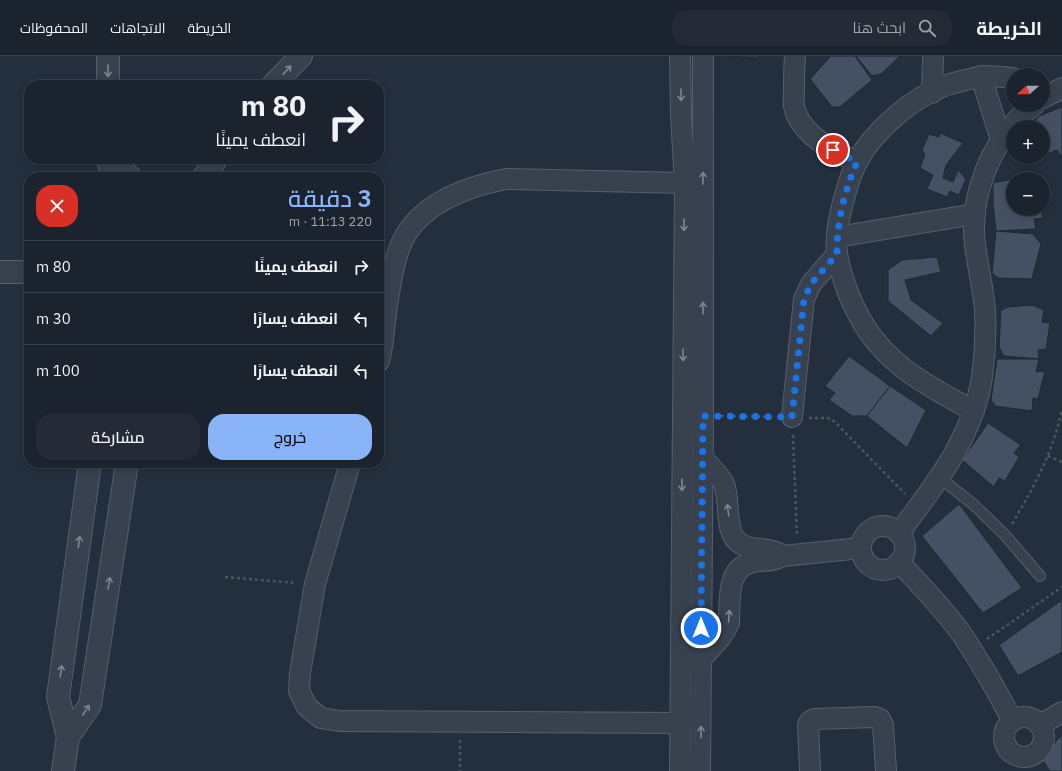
<!DOCTYPE html>
<html lang="ar">
<meta charset="utf-8">
<style>
body{margin:0;font-family:"IBM Plex Sans",Cairo,sans-serif;background:#242b36;color:#f1f3f6;direction:rtl;height:100vh;display:flex;flex-direction:column;font-size:15px;white-space:nowrap}
*{box-sizing:border-box;margin:0}
p{font-size:13px;color:#a0a4aa}
.icon{flex:none;width:22px;height:22px;fill:none;stroke:currentColor;stroke-width:2;stroke-linecap:round;stroke-linejoin:round}
.map{position:relative;flex:1;overflow:hidden;direction:ltr}
.sheet{position:absolute;left:24px;top:116px;width:360px;height:296px;display:flex;flex-direction:column;background:#1b232e;border-radius:16px;box-shadow:0 2px 10px #0003,0 0 0 1px #39404a;direction:rtl}
.sheet>*{flex:none}
.banner{position:absolute;left:24px;top:24px;width:360px;height:84px;border-radius:16px;box-shadow:0 2px 10px #0003,0 0 0 1px #39404a;direction:rtl;background:#1b232e;color:#f1f3f6;overflow:hidden}
.needle{width:26px;rotate:249deg}
.controls{position:absolute;left:1006px;top:12px;display:grid;gap:8px}
.controls a{display:grid;place-items:center;width:44px;height:44px;border-radius:50%;background:#1b232e;box-shadow:0 2px 10px #0003,0 0 0 1px #39404a;font-size:20px}
.pin{position:absolute;display:grid;place-items:center;width:34px;height:34px;color:#fff;margin:-17px;border:2px solid #fff;border-radius:50%;box-shadow:0 1px 4px #0007}
.me{position:absolute;width:44px;margin:-22px;rotate:0deg;stroke-linejoin:round;filter:drop-shadow(0 0 3px #0008)}
.turn{display:flex;align-items:center;gap:14px;height:84px;padding:0 12px;font-size:18px}
.turn .icon{width:52px;height:52px;stroke-width:2.5}
.turn b{display:block;font-size:28px;line-height:34px}
.round{display:grid;place-items:center;flex:none;width:42px;height:42px;border-radius:16px;background:#242b36}
.head{display:flex;align-items:center;justify-content:space-between;height:68px;padding:0 12px}
h1{font-size:24px;font-weight:600;line-height:30px;color:#8ab4f8}
.action{display:flex;gap:8px;margin-top:auto;padding:8px 12px}
.action a{flex:1;height:46px;border-radius:16px;background:#8ab4f8;color:#111;font-size:16px;font-weight:600;line-height:46px;text-align:center}
.action a+a{background:#242b36;color:#f1f3f6}
ul{padding:0;list-style:none}
li{display:flex;align-items:center;gap:12px;height:52px;padding:0 12px;border-top:1px solid #39404a}
li div{flex:1}
li b{display:block;font-size:15px}
li em{font-style:normal}
header{display:flex;align-items:center;gap:24px;box-sizing:border-box;height:56px;padding:0 20px;background:#1b232e;border-bottom:1px solid #39404a}
header strong{font-size:19px}
nav{display:flex;gap:22px;margin-inline-start:auto;font-size:14px}
.search{width:280px;height:36px;background:#242b36;display:flex;align-items:center;gap:10px;box-sizing:border-box;padding:0 14px;border-radius:16px;color:#a0a4aa;font-size:15px}
.map>svg:first-child{display:block}
.building{fill:#455162;stroke:#1f2835}
.lines{fill:none;stroke-linecap:round;stroke-linejoin:round}
.service-casing{stroke:#565f6c;stroke-width:12}
.minor-casing{stroke:#565f6c;stroke-width:22}
.tertiary-casing{stroke:#565f6c;stroke-width:24}
.path{stroke:#44595c;stroke-width:2.5;stroke-dasharray:3 3;stroke-linecap:butt}
.service{stroke:#38414e;stroke-width:10}
.minor{stroke:#38414e;stroke-width:20}
.tertiary{stroke:#38414e;stroke-width:22}
.oneway{stroke:#7c8592}
.route{stroke:#1a73e8;stroke-width:7;stroke-dasharray:0 12.6}
</style>
<header>
<strong>الخريطة</strong>
<div class="search"><svg class="icon" aria-label="search" viewBox="0 0 24 24"><circle cx="10" cy="10" r="6"/><path d="M15 15l6 6"/></svg>ابحث هنا</div>
<nav><a>الخريطة</a><a>الاتجاهات</a><a>المحفوظات</a></nav>
</header>
<div class="map">
<svg width="1062" height="715" viewBox="0 0 1062 715">
<rect width="100%" height="100%" fill="#242f3e"/>
<!-- building -->
<g class="building">
<path d="M 729,0 L 759,0 L 758,2 Z"/>
<path d="M 831,0 L 855,0 L 872,24 L 840,51 L 832,51 L 810,23 Z"/>
<path d="M 856,0 L 900,0 L 881,18 L 872,20 Z"/>
<path d="M 1062,51 L 1062,101 L 1057,94 L 1045,99 L 1043,92 L 1043,71 L 1037,71 L 1035,65 L 1039,60 Z"/>
<path d="M 940,77 L 963,87 L 946,109 L 943,122 L 953,126 L 958,114 L 966,123 L 959,139 L 950,135 L 947,141 L 927,133 L 933,119 L 920,112 L 925,98 L 922,94 L 929,78 L 939,81 Z"/>
<path d="M 1013,123 L 1013,153 L 1041,153 L 1043,162 L 1034,163 L 1036,173 L 996,175 L 993,148 L 993,127 Z"/>
<path d="M 996,175 L 1033,178 L 1041,188 L 1032,223 L 998,222 L 992,217 Z"/>
<path d="M 937,201 L 941,216 L 905,224 L 911,244 L 943,267 L 931,280 L 888,245 L 888,214 L 902,204 Z"/>
<path d="M 1032,249 L 1044,254 L 1042,266 L 1050,267 L 1046,293 L 1038,294 L 1039,303 L 1004,300 L 999,291 L 1001,254 L 1008,251 Z"/>
<path d="M 849,300 L 890,330 L 867,360 L 852,360 L 829,344 L 835,337 L 825,330 Z"/>
<path d="M 997,303 L 1039,303 L 1036,316 L 1045,315 L 1038,343 L 1033,342 L 1032,355 L 995,350 L 991,344 Z"/>
<path d="M 890,330 L 926,354 L 907,392 L 867,360 Z"/>
<path d="M 988,367 L 1021,389 L 1014,397 L 1019,401 L 1005,425 L 999,422 L 994,431 L 962,404 Z"/>
<path d="M 959,448 L 1022,532 L 983,557 L 922,480 Z"/>
<path d="M 1062,544 L 1062,596 L 1018,620 L 999,589 Z"/>
<path d="M 1062,679 L 1062,715 L 1050,715 L 1041,701 Z"/>
</g>
<g class="lines">
<defs>
<path id="service" d="M 940,422 L 974,449 L 1005,479 L 1040,520"/>
<g id="minor">
<path d="M 795,0 C 794,11 794,23 794,34 C 794,39 793,45 794,50 C 799,78 834,96 857,106"/>
<path d="M 981,20 L 1001,84"/>
<path d="M 932,37 L 933,0"/>
<path d="M 1043,42 L 1062,32"/>
<path d="M 837,181 L 975,158"/>
<path d="M 379,305 C 384,287 384,268 387,250 C 390,230 393,207 401,188 C 419,147 466,131 506,123 L 685,127"/>
<path d="M 974,355 C 929,331 883,307 859,260 C 849,242 840,217 837,197 C 835,180 839,163 843,146 C 847,133 850,119 857,106 C 874,74 913,41 947,29 C 953,27 959,26 965,24 C 971,23 977,21 983,20 C 993,20 1003,21 1013,22"/>
<path d="M 792,361 L 804,243 L 811,228 L 837,198"/>
<path d="M 703,402 C 709,410 720,419 724,428 C 731,445 723,478 741,488 C 753,495 768,491 780,498"/>
<path d="M 350,407 L 315,528 L 300,617 L 299,635 L 307,651 L 321,662 L 339,665 L 681,667"/>
<circle cx="883" cy="492" r="22"/>
<path d="M 899,477 C 935,429 973,381 982,321 C 985,299 986,276 985,254 C 983,228 975,202 974,176 C 973,136 990,92 1018,63 C 1023,58 1028,54 1034,49"/>
<path d="M 899,506 C 921,530 944,553 963,580 C 981,607 997,635 1012,664"/>
<path d="M 701,603 C 711,592 723,581 729,567 C 730,548 726,513 750,507 C 763,503 770,507 783,500 L 861,492"/>
<circle cx="1024" cy="681" r="20"/>
<path d="M 1040,669 L 1062,656"/>
<path d="M 680,715 L 685,127 L 681,60 L 680,0"/>
<path d="M 700,715 L 703,360 L 703,0"/>
<path d="M 810,715 L 808,669 L 810,665 L 814,663 L 875,661 L 880,663 L 883,669 L 886,715"/>
</g>
<g id="tertiary">
<path d="M 108,0 L 108,29"/>
<path d="M 273,29 L 301,0"/>
<path d="M 109,108 L 130,121"/>
<path d="M 204,121 L 216,103"/>
<path d="M 0,216 L 29,216"/>
<path d="M 68,681 L 58,641 L 90,407"/>
<path d="M 63,715 L 68,681 L 90,649 L 127,407"/>
</g>
</defs>
<!-- service casing -->
<use href="#service" class="service-casing"/>
<!-- minor casing -->
<use href="#minor" class="minor-casing"/>
<!-- tertiary casing -->
<use href="#tertiary" class="tertiary-casing"/>
<!-- path -->
<g class="path">
<path d="M 721,360 L 774,361"/>
<path d="M 809,362 L 828,362 L 834,365 L 905,438"/>
<path d="M 793,379 L 797,480"/>
<path d="M 1048,400 L 1062,406"/>
<path d="M 1012,468 C 1035,429 1052,398 1062,354"/>
<path d="M 225,521 L 296,527"/>
<path d="M 987,583 L 1062,531"/>
<path d="M 460,684 L 460,715"/>
</g>
<!-- service -->
<use href="#service" class="service"/>
<!-- minor -->
<use href="#minor" class="minor"/>
<!-- tertiary -->
<use href="#tertiary" class="tertiary"/>
</g>
<!-- one-way arrows -->
<defs><path id="oneway-shaft" d="M-6 0H5M1.5-3L5.5 0L1.5 3" fill="none" stroke-width="1.6" stroke-linecap="round" stroke-linejoin="round"/></defs>
<g class="oneway">
<use href="#oneway-shaft" transform="translate(287 14) rotate(-47)"/>
<use href="#oneway-shaft" transform="translate(108 15) rotate(89)"/>
<use href="#oneway-shaft" transform="translate(681 39) rotate(89)"/>
<use href="#oneway-shaft" transform="translate(703 122) rotate(-90)"/>
<use href="#oneway-shaft" transform="translate(684 169) rotate(90)"/>
<use href="#oneway-shaft" transform="translate(703 252) rotate(-90)"/>
<use href="#oneway-shaft" transform="translate(683 299) rotate(90)"/>
<use href="#oneway-shaft" transform="translate(682 429) rotate(90)"/>
<use href="#oneway-shaft" transform="translate(728 454) rotate(-97)"/>
<use href="#oneway-shaft" transform="translate(79 486) rotate(-82)"/>
<use href="#oneway-shaft" transform="translate(109 527) rotate(-81)"/>
<use href="#oneway-shaft" transform="translate(729 560) rotate(-86)"/>
<use href="#oneway-shaft" transform="translate(61 615) rotate(-82)"/>
<use href="#oneway-shaft" transform="translate(86 654) rotate(-56)"/>
<use href="#oneway-shaft" transform="translate(701 676) rotate(-90)"/>
</g>
<g class="lines">
<!-- route -->
<path class="route" d="M 701,572 L 703,360 L 792,361 L 804,243 L 811,228 L 837,198 C 837,165 844,136 857,106 L 833,94"/>
</g>
</svg>
<div class="controls">
<a><svg class="needle" viewBox="-14 -14 28 28"><path d="M0-13l5 13h-10z" fill="#e53935"/><path d="M0 13l5-13h-10z" fill="#a0a4aa"/></svg></a>
<a>+</a>
<a>−</a>
</div>
<div class="pin" style="left:833px;top:94px;background:#d93025"><svg class="icon" aria-label="arrive" viewBox="0 0 24 24"><path d="M6 21V4h12l-3 4 3 4H6"/></svg></div>
<svg class="me" style="left:701px;top:572px" viewBox="-20 -20 40 40"><circle r="17" fill="#1a73e8" stroke="#fff" stroke-width="3"/><path d="M0-11L8 9 0 5-8 9z" fill="#fff"/></svg>
<div class="banner">
<div class="turn"><svg class="icon" aria-label="right" viewBox="0 0 24 24"><path d="M7 20v-9h11M14 6l5 5-5 5"/></svg><div><b>80 m</b>انعطف يمينًا</div></div>
</div>
<section class="sheet">
<div class="head"><div><h1>3 دقيقة</h1><p>220 m · 11:13</p></div><a class="round" style="background:#d93025;color:#fff"><svg class="icon" aria-label="close" viewBox="0 0 24 24"><path d="M6 6l12 12M18 6L6 18"/></svg></a></div>
<ul>
<li><svg class="icon" aria-label="right" viewBox="0 0 24 24"><path d="M7 20v-9h11M14 6l5 5-5 5"/></svg><div><b>انعطف يمينًا</b></div><em>80 m</em></li>
<li><svg class="icon" aria-label="left" viewBox="0 0 24 24"><path d="M17 20v-9H6M10 6l-5 5 5 5"/></svg><div><b>انعطف يسارًا</b></div><em>30 m</em></li>
<li><svg class="icon" aria-label="left" viewBox="0 0 24 24"><path d="M17 20v-9H6M10 6l-5 5 5 5"/></svg><div><b>انعطف يسارًا</b></div><em>100 m</em></li>
</ul>
<div class="action"><a>خروج</a><a>مشاركة</a></div>
</section>
</div>
